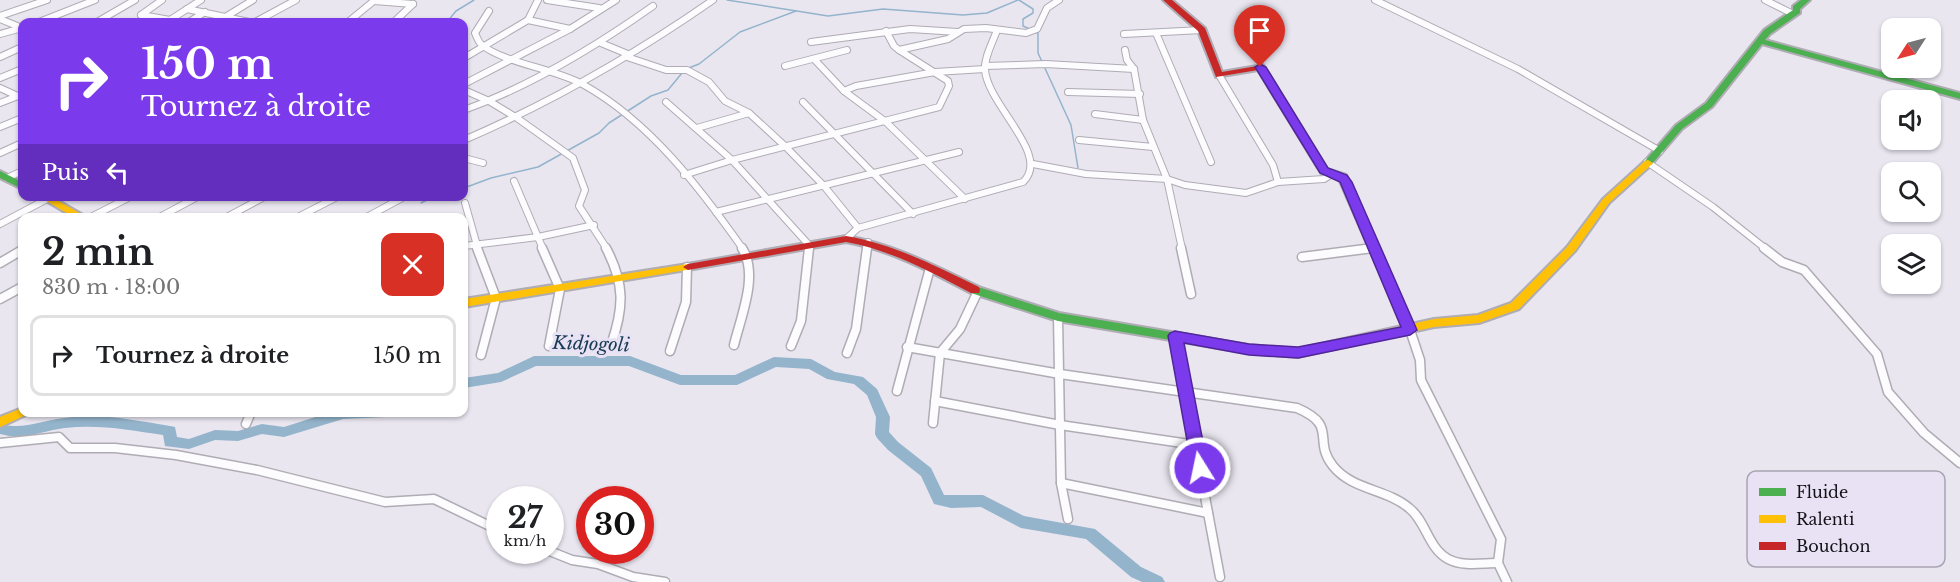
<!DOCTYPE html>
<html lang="fr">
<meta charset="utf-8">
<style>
body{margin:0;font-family:"Libre Baskerville",serif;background:#f6f6f6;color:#202124;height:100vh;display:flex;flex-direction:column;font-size:22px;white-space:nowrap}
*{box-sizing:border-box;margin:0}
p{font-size:20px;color:#757577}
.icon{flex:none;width:33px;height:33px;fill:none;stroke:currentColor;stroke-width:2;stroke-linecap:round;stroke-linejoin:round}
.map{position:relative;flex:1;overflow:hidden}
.sheet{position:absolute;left:18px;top:213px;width:450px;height:204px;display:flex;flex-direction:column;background:#fff;border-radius:12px;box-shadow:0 2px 4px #0004}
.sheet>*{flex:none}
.hud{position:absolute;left:18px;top:18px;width:450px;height:183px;border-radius:12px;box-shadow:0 2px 4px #0004;background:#7c3aed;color:#fff;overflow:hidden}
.needle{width:39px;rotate:234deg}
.controls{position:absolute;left:1881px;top:18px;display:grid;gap:12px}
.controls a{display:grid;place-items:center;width:60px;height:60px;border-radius:12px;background:#fff;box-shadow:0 2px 4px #0004;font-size:30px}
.speed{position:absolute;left:486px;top:486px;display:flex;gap:12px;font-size:30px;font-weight:700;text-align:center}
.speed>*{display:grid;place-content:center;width:78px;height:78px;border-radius:50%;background:#fff;box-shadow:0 2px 4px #0004;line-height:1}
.speed small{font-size:15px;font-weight:400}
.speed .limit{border:9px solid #d22;background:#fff;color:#111}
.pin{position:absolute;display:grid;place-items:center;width:51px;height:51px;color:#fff;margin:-62px -26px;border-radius:50% 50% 50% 0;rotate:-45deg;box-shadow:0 0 6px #0007}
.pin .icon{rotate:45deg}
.me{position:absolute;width:66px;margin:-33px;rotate:350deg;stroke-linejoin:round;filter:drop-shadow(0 0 4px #0008)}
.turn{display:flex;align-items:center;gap:21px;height:126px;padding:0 24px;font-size:27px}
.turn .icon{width:78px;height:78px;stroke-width:2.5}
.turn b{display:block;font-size:42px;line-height:51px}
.then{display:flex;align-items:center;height:57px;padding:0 24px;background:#0003;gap:12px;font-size:22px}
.round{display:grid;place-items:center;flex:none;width:63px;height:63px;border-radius:12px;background:#f6f6f6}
.overview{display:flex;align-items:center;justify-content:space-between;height:102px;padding:0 24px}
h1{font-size:36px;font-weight:800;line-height:45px}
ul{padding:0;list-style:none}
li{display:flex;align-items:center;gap:18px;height:81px;margin:0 12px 9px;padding:0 12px;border:3px solid #e0e0e0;border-radius:12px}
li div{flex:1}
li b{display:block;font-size:22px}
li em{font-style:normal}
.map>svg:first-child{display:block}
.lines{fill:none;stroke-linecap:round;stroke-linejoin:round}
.stream{stroke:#94b4cc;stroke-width:1.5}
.river{fill:#94b4cc;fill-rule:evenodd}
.street-far1-casing{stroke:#afacb4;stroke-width:8}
.street-casing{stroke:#afacb4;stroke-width:11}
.fast-casing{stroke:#afacb4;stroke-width:4}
.slow-casing{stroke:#afacb4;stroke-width:4}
.jam-casing{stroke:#afacb4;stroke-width:4}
.street-far1{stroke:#fcfbfd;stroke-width:6}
.street{stroke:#fcfbfd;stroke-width:8}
.fast{fill:#4caf50;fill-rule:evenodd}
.slow{fill:#ffc107;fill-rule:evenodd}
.jam{fill:#c62828;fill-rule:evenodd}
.route{fill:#7c3aed;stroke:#51269a;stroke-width:1.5}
.labels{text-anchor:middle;stroke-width:6;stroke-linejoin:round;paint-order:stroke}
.water-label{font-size:18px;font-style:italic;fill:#163b52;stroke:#e8e2f4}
.key{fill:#e8e2f4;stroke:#a8a4b2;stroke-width:1.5}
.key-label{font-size:16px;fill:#141218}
</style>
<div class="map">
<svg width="1960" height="582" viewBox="0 0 1960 582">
<rect width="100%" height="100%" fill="#e9e6f0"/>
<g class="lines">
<!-- stream -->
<g class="stream">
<path d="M 727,0 L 828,16 L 883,9 L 963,15 L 987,13 L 1018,0"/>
<path d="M 1019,0 L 1033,9 L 1033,13 L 1023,19 L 1023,26 L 1038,33 L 1038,53 L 1071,125 L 1078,168"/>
<path d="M 447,22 L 456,11 L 474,0"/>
<path d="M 686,69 L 699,64 L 740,32 L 796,11"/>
<path d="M 464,188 L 491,178 L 538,167 L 599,133 L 609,123 L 651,96 L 668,90 L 682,73"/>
<path d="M 421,203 L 435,196"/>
</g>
<!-- river -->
<g class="river">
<path d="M 534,356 L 630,356 L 681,375 L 735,375 L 774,357 L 811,359 L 835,372 L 863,377 L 877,389 L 890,417 L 889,432 L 898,442 L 931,468 L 944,495 L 983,495 L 1024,516 L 1095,529 L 1141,567 L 1162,577 L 1165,582 L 1142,582 L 1131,577 L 1086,539 L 1021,528 L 981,507 L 951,508 L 934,504 L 921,476 L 888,450 L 877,438 L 875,434 L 876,417 L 867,395 L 854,384 L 827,379 L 809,369 L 776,367 L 737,385 L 680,385 L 629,366 L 536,366 L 501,382 L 464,388 L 464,378 L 498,373 Z"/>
<path d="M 331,412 L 391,412 L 390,416 L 385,417 L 343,419 L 284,437 L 262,434 L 238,441 L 215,440 L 189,449 L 165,446 L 163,435 C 130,430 98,424 65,428 C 40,431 26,441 0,434 L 0,424 C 25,430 39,421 64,418 C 100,413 134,420 170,426 L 175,427 L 177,437 L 189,439 L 215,430 L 238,431 L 262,424 L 284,427 Z"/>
</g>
<defs>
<g id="street-far1">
<path d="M 547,0 L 599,8"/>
<path d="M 1375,0 L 1518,69 L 1660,151"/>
<path d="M 1765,0 L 1793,14"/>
<path d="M 374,1 L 413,4"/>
<path d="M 187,9 L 249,22"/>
<path d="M 489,11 L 475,33 C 477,37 478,42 482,45 C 504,63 556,69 584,85 C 650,122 700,188 743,249"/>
<path d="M 141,15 L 170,20 L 201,0"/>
<path d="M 141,15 L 162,0"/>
<path d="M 0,16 L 47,0"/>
<path d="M 227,16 L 253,0"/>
<path d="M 0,19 L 22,28"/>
<path d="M 528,20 L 570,29"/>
<path d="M 39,22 L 95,0"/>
<path d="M 97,22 L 135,0"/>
<path d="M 189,22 L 205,12"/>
<path d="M 255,22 L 296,0"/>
<path d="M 348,22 L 375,0"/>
<path d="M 394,22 L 413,4"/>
<path d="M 886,31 L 894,46 L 899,50"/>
<path d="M 1156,33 L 1211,162"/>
<path d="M 0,34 L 22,28"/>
<path d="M 1124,34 L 1202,30"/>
<path d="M 811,42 L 910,29 L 958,32"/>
<path d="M 601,43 L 630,55"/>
<path d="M 1125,50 L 1127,60 L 1134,69 L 1143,120 L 1167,179 L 1182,249"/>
<path d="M 0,57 L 22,47"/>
<path d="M 627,57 L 666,70 L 687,70 L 709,82 L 725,101 L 749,113 L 786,147 L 824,186 L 858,228"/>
<path d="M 464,58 L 528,20 L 538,0"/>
<path d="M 814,59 L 844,91 L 886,122 L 965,199"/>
<path d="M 785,66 L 847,50"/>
<path d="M 985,66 L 1046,64 L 1134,69"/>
<path d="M 1219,75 L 1273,165 L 1278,182"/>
<path d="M 0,78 L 22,69"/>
<path d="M 464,84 L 570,29 L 616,0"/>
<path d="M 0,88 L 22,98"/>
<path d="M 464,90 L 489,101 L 517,118 L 573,158 L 585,190 L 579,206 L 607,249"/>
<path d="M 844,91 L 856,86 L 935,72 L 985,69"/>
<path d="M 1068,92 L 1140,94"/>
<path d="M 666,102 L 732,160 L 809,245 L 809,249"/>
<path d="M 803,102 L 913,214"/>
<path d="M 0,103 L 18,96"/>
<path d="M 464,110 C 531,86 595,47 653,6"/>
<path d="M 1095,114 L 1143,120"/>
<path d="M 0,127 L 22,118"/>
<path d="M 697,128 L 749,113"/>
<path d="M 464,140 C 552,102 634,55 713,0"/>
<path d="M 1079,140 L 1153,147"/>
<path d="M 0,153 L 22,143"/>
<path d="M 464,158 L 483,163"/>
<path d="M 1647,162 L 1713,207 L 1766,249"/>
<path d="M 1033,164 L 1086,174 L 1167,179 L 1185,185 L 1246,193 L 1278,182 L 1324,179 L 1332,174"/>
<path d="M 684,175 L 732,160 L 939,107 L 949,86 L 948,81 L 899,50 L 948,39 L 964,29 L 986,28 L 1026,33 L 1037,29 L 1047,8 L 1059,0"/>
<path d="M 7,178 L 22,171"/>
<path d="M 514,181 L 543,249"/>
<path d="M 465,203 L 478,249"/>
<path d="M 716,212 L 959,152"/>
<path d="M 89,218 L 132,196"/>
<path d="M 158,218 L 199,196"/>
<path d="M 225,218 L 266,196"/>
<path d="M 296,218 L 339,196"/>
<path d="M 365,218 L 402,198 L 400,196"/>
<path d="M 0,224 L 47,199"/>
<path d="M 846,239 L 858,228 L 1023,182 C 1052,155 988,106 985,70 C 984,57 993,42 997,30"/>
<path d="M 464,246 L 538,237 L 594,225"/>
<path d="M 867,249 L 868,242"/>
<path d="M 1362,249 L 1373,248"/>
</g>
<g id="street">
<path d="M 477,248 L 496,298 L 481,355"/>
<path d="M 542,248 L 560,289 L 549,346"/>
<path d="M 606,248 C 625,284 624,308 611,345"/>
<path d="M 1181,248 L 1191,294"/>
<path d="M 1764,248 L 1782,262 L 1804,270 L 1877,354 L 1888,392 L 1924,433 L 1960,463"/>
<path d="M 1302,257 L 1373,248"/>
<path d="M 0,263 L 22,250"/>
<path d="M 0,299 L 22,287"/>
<path d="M 1058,317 L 1061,483 L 1068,519"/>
<path d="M 1410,330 L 1420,360 L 1421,380 L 1501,539 L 1498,563 L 1507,582"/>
<path d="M 1175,336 L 1220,577"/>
<path d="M 734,345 C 741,316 759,275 742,248"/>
<path d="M 791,346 L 801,321 L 809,248"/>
<path d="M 907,347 L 1060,374 L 1297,408 C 1339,426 1312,440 1333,466 C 1352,490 1387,489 1409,508 C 1426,521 1428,548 1448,559 C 1463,567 1482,563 1498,563"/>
<path d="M 670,351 L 686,302 L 687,267"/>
<path d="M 847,353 L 856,329 L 867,248"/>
<path d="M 897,391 L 930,268"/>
<path d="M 935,401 L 1060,425 L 1196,445"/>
<path d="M 933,423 L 940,353 L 960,329 L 978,291"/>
<path d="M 246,424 L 251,412"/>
<path d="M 0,443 L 59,437 L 70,448 L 115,448 L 176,455 L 257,470 L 385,502 L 434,499 L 500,531"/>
<path d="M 1061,483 L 1208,513"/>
<path d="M 547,550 L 572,560 L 598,564 L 633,577 L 665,582"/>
</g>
<g id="fast">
<path d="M 1801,0 L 1810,0 L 1800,9 L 1800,13 L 1770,34 L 1765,40 L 1960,93 L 1960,99 L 1762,44 L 1712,107 L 1682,129 L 1651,165 L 1645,165 L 1643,163 L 1645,161 L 1676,125 L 1706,103 L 1764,30 L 1793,10 L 1793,6 Z"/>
<path d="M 0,171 L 22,182 L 22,189 L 0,178 Z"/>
<path d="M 975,286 L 1059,313 L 1248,345 L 1252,346 L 1254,349 L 1252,352 L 1248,353 L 1058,321 L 971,293 L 970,290 L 971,287 Z"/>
</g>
<g id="slow">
<path d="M 1648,160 L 1653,163 L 1651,165 L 1609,203 L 1575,251 L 1519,309 L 1479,323 L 1434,327 L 1298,357 L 1248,353 L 1244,352 L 1242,349 L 1244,346 L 1248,345 L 1298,349 L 1434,319 L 1478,315 L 1511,303 L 1567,247 L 1603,199 L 1645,161 Z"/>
<path d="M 38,196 L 50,196 L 88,218 L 75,218 Z"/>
<path d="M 688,264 L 692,265 L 693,267 L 692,269 L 464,307 L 464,299 Z"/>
<path d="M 22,408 L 22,412 L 28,412 L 26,415 L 0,427 L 0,417 Z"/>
</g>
<g id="jam">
<path d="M 1163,0 L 1172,0 L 1205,28 L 1222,72 L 1263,65 L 1327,169 L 1346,175 L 1415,330 L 1414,333 L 1410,334 L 1405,330 L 1339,179 L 1321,173 L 1258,70 L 1216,77 L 1198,31 Z"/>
<path d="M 846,236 C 894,244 935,266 979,287 L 980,290 L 979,293 L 971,293 C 931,272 891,250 846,242 L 688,270 L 683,267 L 688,264 Z"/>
</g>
</defs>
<!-- street-far1 casing -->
<use href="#street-far1" class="street-far1-casing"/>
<!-- street casing -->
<use href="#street" class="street-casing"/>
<!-- fast casing -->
<use href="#fast" class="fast-casing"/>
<!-- slow casing -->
<use href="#slow" class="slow-casing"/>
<!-- jam casing -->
<use href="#jam" class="jam-casing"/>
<!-- street-far1 -->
<use href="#street-far1" class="street-far1"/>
<!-- street -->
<use href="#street" class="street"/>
<!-- fast -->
<use href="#fast" class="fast"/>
<!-- slow -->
<use href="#slow" class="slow"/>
<!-- jam -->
<use href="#jam" class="jam"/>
</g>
<!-- route -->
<path class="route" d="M 1260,64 L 1266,67 L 1328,168 L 1347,175 L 1352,182 L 1417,330 L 1410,335 L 1298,358 L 1249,355 L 1184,343 L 1208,468 L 1206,472 L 1200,474 L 1194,472 L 1192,468 L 1168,336 L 1170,333 L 1175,331 L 1249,344 L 1298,347 L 1401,327 L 1340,182 L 1320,173 L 1255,67 Z"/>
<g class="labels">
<!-- water labels -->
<g class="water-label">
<text transform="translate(591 344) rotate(2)" y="6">Kidjogoli</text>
</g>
</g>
<!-- legend -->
<rect x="1747" y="471" width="198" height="96" rx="9" class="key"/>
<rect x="1759" y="488" width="27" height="8" fill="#4caf50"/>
<rect x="1759" y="515" width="27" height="8" fill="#ffc107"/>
<rect x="1759" y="542" width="27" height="8" fill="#c62828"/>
<g class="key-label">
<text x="1796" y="498">Fluide</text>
<text x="1796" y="525">Ralenti</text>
<text x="1796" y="552">Bouchon</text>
</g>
</svg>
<div class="controls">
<a><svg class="needle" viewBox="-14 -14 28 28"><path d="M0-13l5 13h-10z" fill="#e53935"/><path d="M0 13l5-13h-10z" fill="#757577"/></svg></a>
<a><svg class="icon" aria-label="sound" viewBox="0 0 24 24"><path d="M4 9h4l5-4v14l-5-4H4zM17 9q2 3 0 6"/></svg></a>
<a><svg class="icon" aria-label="search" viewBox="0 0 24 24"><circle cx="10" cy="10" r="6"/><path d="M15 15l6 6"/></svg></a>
<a><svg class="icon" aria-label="layers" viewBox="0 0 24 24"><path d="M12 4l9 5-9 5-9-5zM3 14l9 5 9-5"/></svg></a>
</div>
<div class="speed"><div>27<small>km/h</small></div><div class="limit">30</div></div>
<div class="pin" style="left:1260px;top:67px;background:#d93025"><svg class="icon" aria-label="arrive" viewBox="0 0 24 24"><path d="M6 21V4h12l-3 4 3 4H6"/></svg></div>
<svg class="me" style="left:1200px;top:468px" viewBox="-20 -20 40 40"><circle r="17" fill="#7c3aed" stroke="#fff" stroke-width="3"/><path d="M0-11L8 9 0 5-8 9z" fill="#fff"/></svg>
<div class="hud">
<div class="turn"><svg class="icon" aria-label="right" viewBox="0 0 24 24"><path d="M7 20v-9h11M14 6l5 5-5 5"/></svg><div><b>150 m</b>Tournez à droite</div></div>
<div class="then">Puis<svg class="icon" aria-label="left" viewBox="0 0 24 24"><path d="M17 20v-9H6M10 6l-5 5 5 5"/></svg></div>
</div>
<section class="sheet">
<div class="overview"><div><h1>2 min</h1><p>830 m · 18:00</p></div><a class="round" style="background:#d93025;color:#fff"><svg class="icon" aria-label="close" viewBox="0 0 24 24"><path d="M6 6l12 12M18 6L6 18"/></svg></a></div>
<ul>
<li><svg class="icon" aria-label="right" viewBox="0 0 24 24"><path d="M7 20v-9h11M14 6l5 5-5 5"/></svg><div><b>Tournez à droite</b></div><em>150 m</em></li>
</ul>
</section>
</div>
